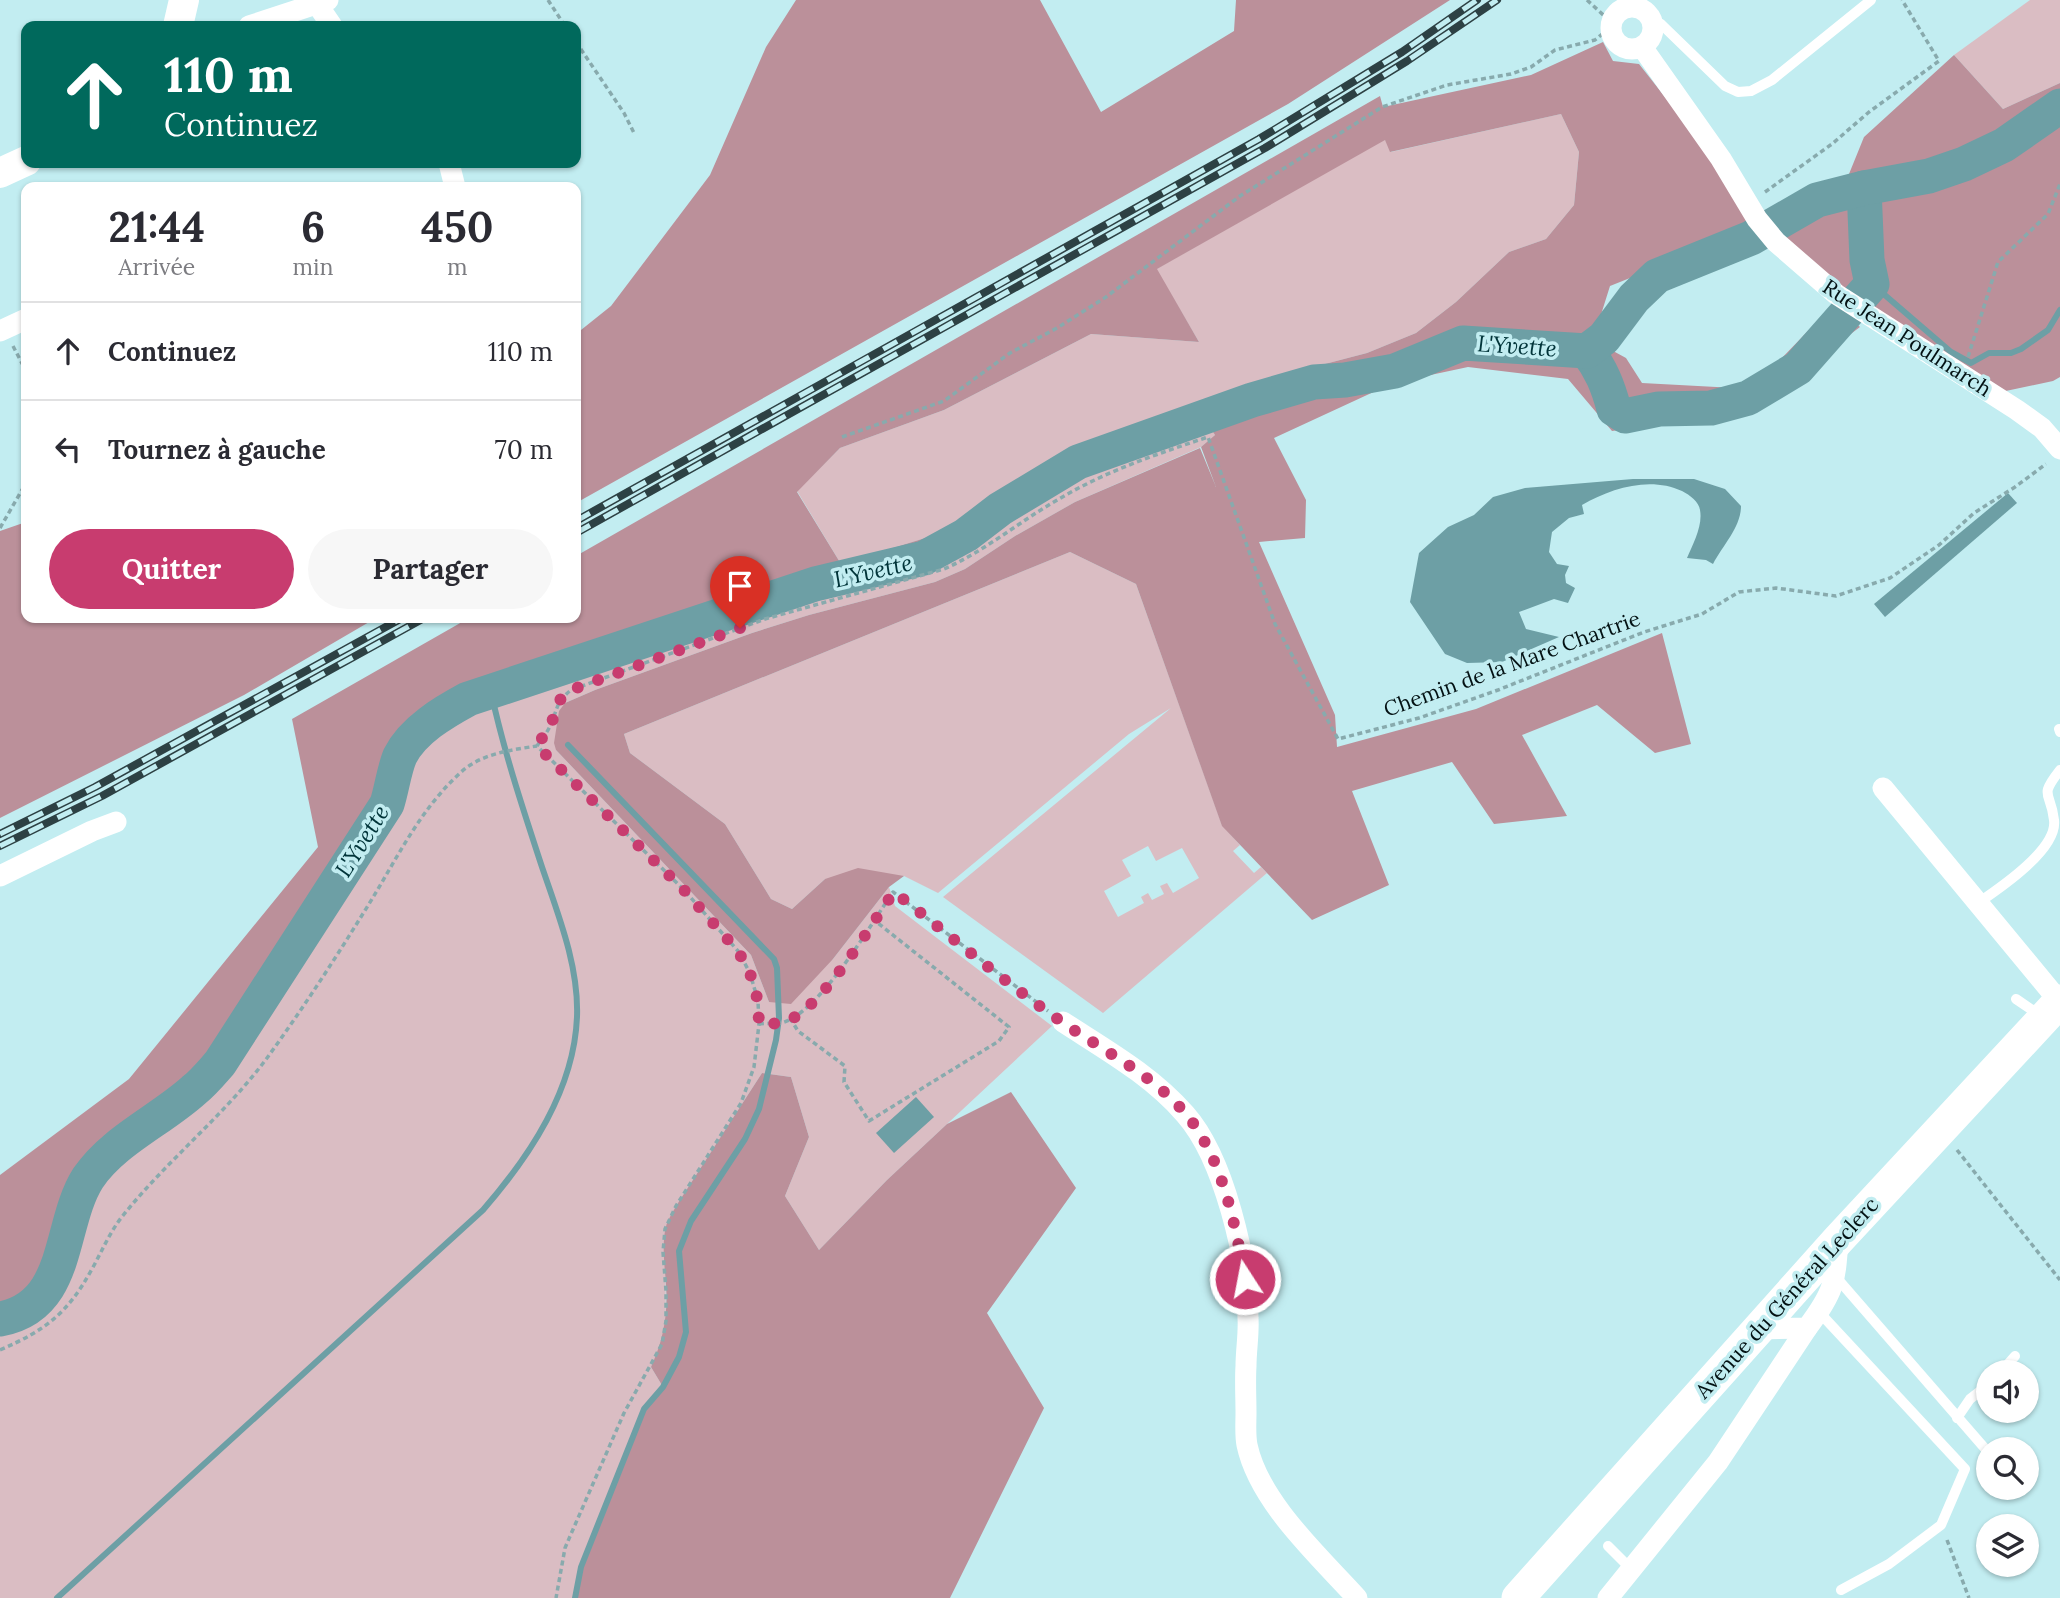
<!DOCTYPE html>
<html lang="fr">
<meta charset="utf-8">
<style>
body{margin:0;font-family:Lora,serif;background:#f7f7f7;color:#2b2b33;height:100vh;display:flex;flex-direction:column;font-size:26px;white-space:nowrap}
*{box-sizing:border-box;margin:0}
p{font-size:23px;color:#7c7c81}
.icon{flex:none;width:38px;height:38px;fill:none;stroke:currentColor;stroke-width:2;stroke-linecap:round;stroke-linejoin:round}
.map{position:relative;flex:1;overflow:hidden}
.side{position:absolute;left:21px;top:182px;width:560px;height:441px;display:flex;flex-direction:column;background:#fff;border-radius:14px;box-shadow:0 2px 5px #0004}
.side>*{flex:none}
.banner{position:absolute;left:21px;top:21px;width:560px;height:147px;border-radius:14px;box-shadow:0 2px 5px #0004;background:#00695c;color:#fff;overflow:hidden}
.tools{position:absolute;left:1976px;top:1360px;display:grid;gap:14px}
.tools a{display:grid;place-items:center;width:63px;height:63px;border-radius:50%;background:#fff;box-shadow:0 2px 5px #0004;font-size:35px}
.pin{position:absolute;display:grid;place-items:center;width:60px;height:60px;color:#fff;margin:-72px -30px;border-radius:50% 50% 50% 0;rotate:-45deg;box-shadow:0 0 7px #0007}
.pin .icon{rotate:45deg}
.me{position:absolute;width:77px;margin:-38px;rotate:349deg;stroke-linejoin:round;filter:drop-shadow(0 0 5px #0008)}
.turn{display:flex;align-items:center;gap:24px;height:147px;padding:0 28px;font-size:32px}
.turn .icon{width:91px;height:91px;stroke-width:2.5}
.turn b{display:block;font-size:49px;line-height:60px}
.eta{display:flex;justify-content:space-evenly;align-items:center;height:119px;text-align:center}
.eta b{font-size:42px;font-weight:700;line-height:49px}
.cta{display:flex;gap:14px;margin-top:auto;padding:14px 28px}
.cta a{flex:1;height:80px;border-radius:42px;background:#c83c6f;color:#fff;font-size:28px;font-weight:700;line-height:80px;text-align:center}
.cta a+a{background:#f7f7f7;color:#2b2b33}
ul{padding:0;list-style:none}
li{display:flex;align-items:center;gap:21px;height:98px;padding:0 28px;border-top:2px solid #e1e1e2}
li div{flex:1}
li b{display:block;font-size:26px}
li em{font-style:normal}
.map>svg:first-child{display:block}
.green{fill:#dabdc3;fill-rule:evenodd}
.forest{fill:#bb909a;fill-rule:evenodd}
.water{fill:#6d9fa5}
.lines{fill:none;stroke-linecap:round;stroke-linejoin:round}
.stream{stroke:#6d9fa5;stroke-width:6}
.river{stroke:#6d9fa5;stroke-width:35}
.path{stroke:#88aaad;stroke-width:3.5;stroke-dasharray:5 3.5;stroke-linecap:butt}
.lane{stroke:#fff;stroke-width:10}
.street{stroke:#fff;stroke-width:21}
.secondary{stroke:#fff;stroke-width:30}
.primary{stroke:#fff;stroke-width:33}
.rail-casing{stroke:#2d4144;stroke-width:8}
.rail{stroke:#c2edf1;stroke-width:5;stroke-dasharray:16;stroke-linecap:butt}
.route{stroke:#c83c6f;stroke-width:12;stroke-dasharray:0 21.6}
.labels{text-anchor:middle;stroke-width:7;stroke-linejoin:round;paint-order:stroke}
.street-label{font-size:21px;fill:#031113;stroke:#c2edf1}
.water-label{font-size:23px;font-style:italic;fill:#013439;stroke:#c2edf1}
</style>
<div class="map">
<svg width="2060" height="1598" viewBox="0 0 2060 1598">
<rect width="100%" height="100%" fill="#c2edf1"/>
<!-- green -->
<g class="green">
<path d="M 2030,0 L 2060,0 L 2060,83 L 2003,109 L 1954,55 Z"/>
<path d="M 1561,114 L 1579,152 L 1574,205 L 1546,239 L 1509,252 L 1456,302 L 1416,333 L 1367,353 L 1275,377 L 1196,412 L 1080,452 L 938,534 L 841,564 L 797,491 L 840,448 L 944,410 L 1091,334 L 1199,342 L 1156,269 L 1385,139 L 1391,152 Z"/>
<path d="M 1204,417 L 1215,435 L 1201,447 L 1075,502 L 1015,536 L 965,569 L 935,582 L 809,615 L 752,633 L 595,690 L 565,703 L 556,750 L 751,955 L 769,1002 L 833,959 L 889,887 L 895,906 L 1052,1026 L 887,1180 L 819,1250 L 785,1196 L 809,1137 L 791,1077 L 762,1073 L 676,1206 L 665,1229 L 666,1321 L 662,1344 L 651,1367 L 663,1387 L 644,1409 L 581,1567 L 575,1598 L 0,1598 L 0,1319 L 14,1316 L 51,1283 L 65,1249 L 78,1198 L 89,1178 L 103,1160 L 220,1063 L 387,804 C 392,788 394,770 400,756 C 413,730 444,712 468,699 L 815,584 L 924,558 L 965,535 L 1000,509 L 1078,462 Z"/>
<path d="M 1070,552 L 1136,584 L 1222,825 L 1240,845 L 1233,851 L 1254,873 L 1261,867 L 1267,873 L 1103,1013 L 943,897 L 1171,708 L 1129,734 L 938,893 L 904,876 L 825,879 L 792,909 L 771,899 L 725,824 L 630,753 L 624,734 ZM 1148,846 L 1156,861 L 1182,848 L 1199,878 L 1173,893 L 1167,883 L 1160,886 L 1164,894 L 1152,900 L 1148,893 L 1141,897 L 1144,903 L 1118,917 L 1104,891 L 1131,876 L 1122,860 Z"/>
</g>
<!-- forest -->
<g class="forest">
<path d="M 796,0 L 1040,0 L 1101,112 L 1234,31 L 1236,0 L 1450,0 L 1288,104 L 576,503 L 576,334 L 611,306 L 710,175 L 766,47 Z"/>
<path d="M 1603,42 L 1613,61 L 1639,64 L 1765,224 L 1849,174 L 1864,137 L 1954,55 L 2003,109 L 2060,83 L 2060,377 L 2053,381 L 2001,392 L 1862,310 L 1765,224 L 1610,286 L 1593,340 L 1626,358 L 1642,383 L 1735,388 L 1775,365 L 1835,303 L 1860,327 L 1746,412 L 1612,431 L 1568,379 L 1468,367 L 1393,383 L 1274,438 L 1306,500 L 1305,538 L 1259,542 L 1335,715 L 1337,747 L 1476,709 L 1662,633 L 1691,744 L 1655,753 L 1597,705 L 1522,735 L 1567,816 L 1494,824 L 1452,762 L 1352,791 L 1389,885 L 1312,920 L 1222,826 L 1136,584 L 1070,552 L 624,734 L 630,753 L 725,824 L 771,899 L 792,909 L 825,879 L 858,868 L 904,876 L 889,887 L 833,959 L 791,1004 L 769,1002 L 751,955 L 556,750 L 554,743 L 559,711 L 565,703 L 595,690 L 752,633 L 809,615 L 935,582 L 965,569 L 1015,536 L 1075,502 L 1200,448 L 1216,487 L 1201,447 L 1215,435 L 1204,418 L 1078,462 L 1000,509 L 966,535 L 924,558 L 815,584 L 468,699 C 444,712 413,730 400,756 C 393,770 391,788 387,804 L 220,1063 C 198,1087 174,1106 148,1126 C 127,1142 103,1156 88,1178 C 58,1225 71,1306 0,1319 L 0,1175 L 129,1079 L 318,847 L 292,719 L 469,618 L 576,618 L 576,556 L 1380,96 L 1383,107 L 1531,75 ZM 1561,114 L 1579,152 L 1574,205 L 1546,239 L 1509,252 L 1456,302 L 1416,333 L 1367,353 L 1275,377 L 1196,412 L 1080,452 L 938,534 L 841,564 L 797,492 L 840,448 L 944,410 L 1091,334 L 1199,342 L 1157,269 L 1385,140 L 1390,152 Z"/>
<path d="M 26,522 L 26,618 L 376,618 L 244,695 L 0,818 L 0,531 Z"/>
<path d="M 762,1073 L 791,1077 L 809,1137 L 785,1196 L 819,1250 L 887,1180 L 947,1124 L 1011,1092 L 1076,1188 L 987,1313 L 1044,1408 L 950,1598 L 575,1598 L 581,1567 L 644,1409 L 663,1387 L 651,1367 C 663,1341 668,1316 666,1286 C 665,1268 662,1249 665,1231 C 666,1222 672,1214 676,1206 Z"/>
</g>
<!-- water -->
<g class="water">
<path d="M 1633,479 L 1694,479 L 1725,489 L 1741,506 C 1741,527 1723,545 1713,564 L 1706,560 L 1687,558 C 1693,544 1703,526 1700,510 C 1699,502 1690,495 1682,491 C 1650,476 1611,488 1582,505 L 1584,514 L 1569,518 L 1552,532 L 1549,552 L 1557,564 L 1569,566 L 1565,575 L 1566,583 L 1575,588 L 1568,603 L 1554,599 L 1519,612 L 1526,629 L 1559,637 L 1502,662 L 1467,663 L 1445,654 L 1410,602 L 1419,553 L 1448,527 L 1474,515 L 1493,497 L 1525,488 Z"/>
<path d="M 2008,493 L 2017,503 L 1885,617 L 1874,604 Z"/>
<path d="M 916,1097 L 934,1117 L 894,1153 L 876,1133 Z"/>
</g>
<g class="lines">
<!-- stream -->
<g class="stream">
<path d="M 1872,284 L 1951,352 L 1971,363 L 1989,353 L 2011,353 L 2021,349 L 2048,330 L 2060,310"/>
<path d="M 568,745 L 774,959 L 777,968 L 779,1018 L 776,1040 L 759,1109 L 745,1139 L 691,1221 L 679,1251 L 686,1332 L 679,1357 L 663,1387 L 644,1409 L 581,1567 L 575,1598"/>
<path d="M 57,1598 L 483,1210 C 530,1156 574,1090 577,1017 C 579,966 558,914 542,867 C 523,809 504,752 491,692"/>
</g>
<!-- river -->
<g class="river">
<path d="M 1587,351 C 1601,369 1608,386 1614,409 L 1625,416 L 1659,409 L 1711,408 L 1748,398 L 1798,368 L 1872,284 L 1867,260 L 1864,188"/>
<path d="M 0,1319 C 71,1306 58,1225 88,1178 C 114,1140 161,1120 194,1090 C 204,1082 212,1072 220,1063 L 387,804 C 392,788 394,770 400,756 C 413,730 444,712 468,699 L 815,584 L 924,558 L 966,535 L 1000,509 L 1078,462 L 1252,400 L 1314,382 L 1345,380 L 1395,371 L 1463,343 L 1587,351 L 1604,338 L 1634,298 L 1657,276 L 1751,238 L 1817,200 L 1864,188 L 1929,176 L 1964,164 L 2004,145 L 2060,106"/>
</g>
<!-- path -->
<g class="path">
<path d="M 548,0 L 565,26"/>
<path d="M 1587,0 L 1612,23"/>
<path d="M 576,42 L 624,113 L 634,133"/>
<path d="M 1765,192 L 1832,144 L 1869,112 L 1939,61 L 1902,0"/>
<path d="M 13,346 L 26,371"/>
<path d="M 1968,357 L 1998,262 L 2048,214 L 2060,184"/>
<path d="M 842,437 L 944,401 L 1010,353 L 1057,328 L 1106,297 L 1240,196 L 1382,107 L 1447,85 L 1511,74 L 1531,67 L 1555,50 L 1595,40 L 1611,27"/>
<path d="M 0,528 L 26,483"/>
<path d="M 537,746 C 541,740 547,733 550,726 C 558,709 555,703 571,690 L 765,619 L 944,569 C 985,551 1020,521 1059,499 C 1106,471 1157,454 1208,437 L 1275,624 L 1338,739 L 1419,718 L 1498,690 L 1644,632 L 1702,614 L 1739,592 L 1776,588 L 1836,596 L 1890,578 L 1939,545 L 1974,513 L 2015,487 L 2046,464"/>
<path d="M 790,1018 L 798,1031 L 845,1066 L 844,1082 L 869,1121 L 999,1041 L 1009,1027 L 874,920"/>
<path d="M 759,1024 C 766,1023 774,1024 781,1023 C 819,1014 871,924 893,892 L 1048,1011"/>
<path d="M 1957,1150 L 2060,1280"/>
<path d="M 0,1350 C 46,1330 68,1313 92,1269 C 102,1251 109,1234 121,1218 C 166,1161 224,1116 267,1058 C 304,1007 339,953 372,899 C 398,856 421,809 459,774 C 479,754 510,750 537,746 L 683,889 L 738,951 L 750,973 L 758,1001 L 759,1024 L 754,1067 L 741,1103 L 676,1206 L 665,1229 L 663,1252 L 666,1291 L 666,1321 L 662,1344 L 624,1413 L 571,1534 L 565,1548 L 556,1598"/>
<path d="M 1947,1540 L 1969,1598"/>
</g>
<!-- lane -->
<g class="lane">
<path d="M 1649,17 L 1661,24 L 1725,86 L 1738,92 L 1751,91 L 1772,80 L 1871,0"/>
<path d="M 2059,729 L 2060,732"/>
<path d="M 1978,903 C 2000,888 2058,849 2054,820 C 2051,791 2038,798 2060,770"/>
<path d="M 2016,999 L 2041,1016"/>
<path d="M 1836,1277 L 1988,1452"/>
<path d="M 1819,1312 L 1965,1469 L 1941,1525 L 1889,1564 L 1841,1590"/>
<path d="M 2001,1372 L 2015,1356"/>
<path d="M 1957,1418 L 1970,1399 L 1988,1385"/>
<path d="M 1608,1546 L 1633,1571"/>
</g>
<!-- street -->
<g class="street">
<path d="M 317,4 L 332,26"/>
<circle cx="1632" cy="28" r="21"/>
<path d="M 249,26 L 328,0"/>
<path d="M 1642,47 L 1721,159 L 1757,219 L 1776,242 L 1836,294 L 2017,410 L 2042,428 L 2060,449"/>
<path d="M 449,163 L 455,187"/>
<path d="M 0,331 L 26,319"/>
<path d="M 1883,788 L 2059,1001"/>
<path d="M 0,876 L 92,831 L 116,822"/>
<path d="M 1063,1022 C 1106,1050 1151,1075 1185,1114 C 1224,1158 1248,1260 1248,1318 C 1249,1334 1246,1350 1246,1366 C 1245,1381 1246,1397 1246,1413 C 1246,1423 1245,1435 1247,1445 C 1259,1502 1319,1556 1357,1598"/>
<path d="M 1758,1329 L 1807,1328 C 1834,1292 1835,1284 1838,1240"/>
<path d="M 1608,1598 L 1718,1462 L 1807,1328"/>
</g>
<!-- secondary -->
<g class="secondary">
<path d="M 178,26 L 184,0"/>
<path d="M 0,173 L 26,161"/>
</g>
<!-- primary -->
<path class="primary" d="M 1518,1598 L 1838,1240 L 2060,1001"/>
<defs>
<g id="rail">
<path d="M 576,521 L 1259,139 L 1402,52 L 1477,0"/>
<path d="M 576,533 L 1265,148 L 1407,61 L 1497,0"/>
<path d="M 0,834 L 95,787 L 402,618"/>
<path d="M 0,846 L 102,796 L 424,618"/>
</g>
</defs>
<!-- rail casing -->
<use href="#rail" class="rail-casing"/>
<!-- rail -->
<use href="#rail" class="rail"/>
</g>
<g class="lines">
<!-- route -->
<path class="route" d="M 740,628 L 571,690 L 561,698 L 551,724 L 537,746 L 683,889 L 738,951 L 750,973 L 758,1001 L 759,1024 C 766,1023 774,1024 781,1023 C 819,1015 871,924 894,892 C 950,935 1004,982 1062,1022 C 1105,1052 1152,1074 1186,1114 C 1223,1159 1235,1224 1245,1279"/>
</g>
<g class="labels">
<!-- street labels -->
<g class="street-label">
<text transform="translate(1907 338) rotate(33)" y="7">Rue Jean Poulmarch</text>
<text transform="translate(1512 664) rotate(-20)" y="7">Chemin de la Mare Chartrie</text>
<text transform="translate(1787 1298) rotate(-48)" y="7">Avenue du Général Leclerc</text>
</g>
<!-- water labels -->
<g class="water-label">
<text transform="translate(1517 346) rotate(4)" y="8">L'Yvette</text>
<text transform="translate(873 571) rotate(-13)" y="8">L'Yvette</text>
<text transform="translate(362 841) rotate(-58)" y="8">L'Yvette</text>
</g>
</g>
</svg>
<div class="tools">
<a><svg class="icon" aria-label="sound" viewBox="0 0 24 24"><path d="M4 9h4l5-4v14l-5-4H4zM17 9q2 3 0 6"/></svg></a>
<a><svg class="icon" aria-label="search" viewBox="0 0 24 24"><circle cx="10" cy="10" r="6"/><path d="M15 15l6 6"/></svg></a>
<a><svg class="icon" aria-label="layers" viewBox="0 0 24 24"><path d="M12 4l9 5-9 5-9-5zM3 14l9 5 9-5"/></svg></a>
</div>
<div class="pin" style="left:740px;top:628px;background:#d93025"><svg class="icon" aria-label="arrive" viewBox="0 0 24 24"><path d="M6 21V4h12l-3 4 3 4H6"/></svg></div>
<svg class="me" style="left:1245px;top:1279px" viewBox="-20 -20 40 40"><circle r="17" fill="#c83c6f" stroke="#fff" stroke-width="3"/><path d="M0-11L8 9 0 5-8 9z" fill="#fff"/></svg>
<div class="banner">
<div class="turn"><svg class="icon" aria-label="ahead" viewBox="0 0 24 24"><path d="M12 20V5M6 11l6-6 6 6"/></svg><div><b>110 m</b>Continuez</div></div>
</div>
<section class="side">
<div class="eta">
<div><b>21:44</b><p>Arrivée</p></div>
<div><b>6</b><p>min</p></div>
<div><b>450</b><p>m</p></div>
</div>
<ul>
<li><svg class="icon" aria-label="ahead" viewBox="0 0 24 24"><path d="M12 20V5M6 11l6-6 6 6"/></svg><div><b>Continuez</b></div><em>110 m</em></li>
<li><svg class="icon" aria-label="left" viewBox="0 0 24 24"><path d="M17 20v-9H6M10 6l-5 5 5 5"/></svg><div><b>Tournez à gauche</b></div><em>70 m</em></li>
</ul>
<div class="cta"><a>Quitter</a><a>Partager</a></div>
</section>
</div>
